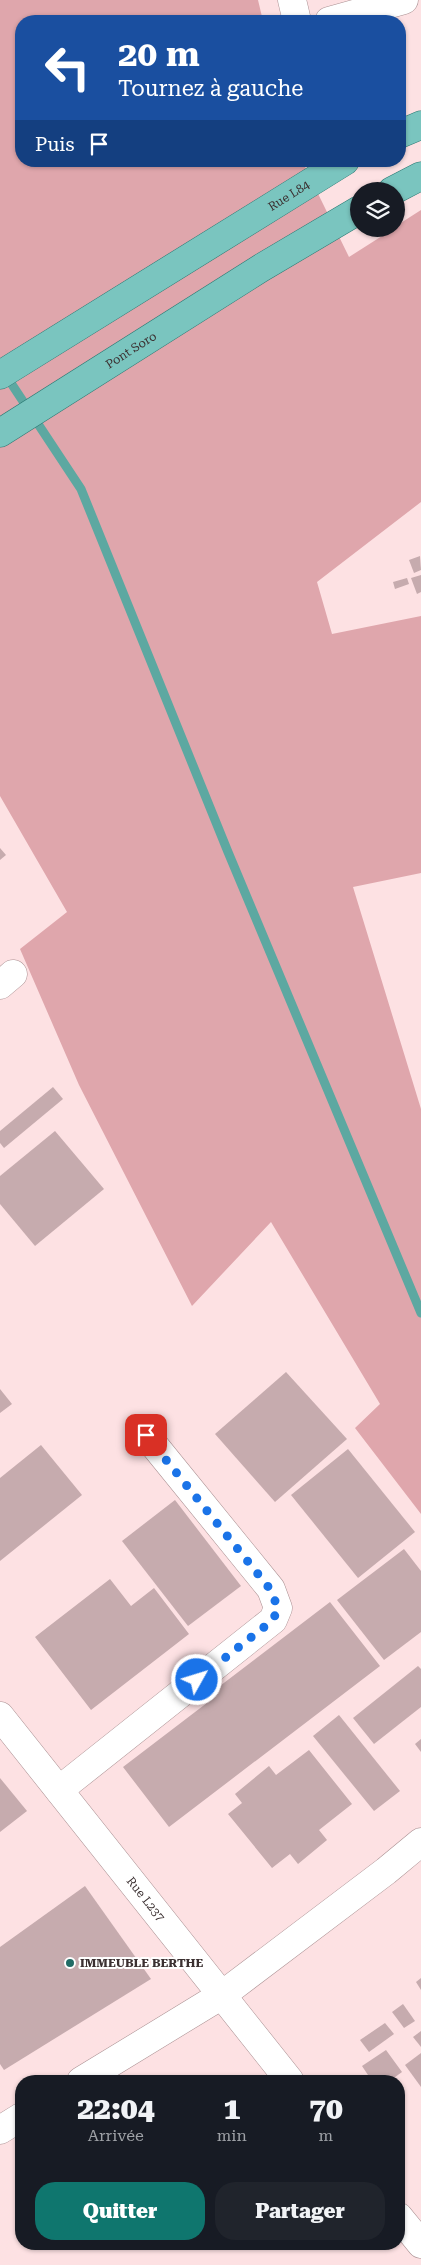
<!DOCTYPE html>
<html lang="fr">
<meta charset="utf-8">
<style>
body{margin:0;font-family:"Roboto Serif",serif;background:#20242c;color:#f1f3f6;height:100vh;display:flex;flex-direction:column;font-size:19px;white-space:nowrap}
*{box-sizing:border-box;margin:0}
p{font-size:16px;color:#9ea1a6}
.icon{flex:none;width:28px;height:28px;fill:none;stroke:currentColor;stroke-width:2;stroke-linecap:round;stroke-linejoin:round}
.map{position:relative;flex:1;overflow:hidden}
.details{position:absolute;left:15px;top:2075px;width:390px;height:175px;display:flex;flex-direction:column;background:#171b24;border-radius:20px;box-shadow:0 1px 4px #0004}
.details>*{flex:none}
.guide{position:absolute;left:15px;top:15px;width:391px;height:152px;border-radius:20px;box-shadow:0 1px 4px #0004;background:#1a4fa0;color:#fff;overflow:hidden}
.tools{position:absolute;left:350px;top:182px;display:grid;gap:10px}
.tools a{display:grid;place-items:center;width:55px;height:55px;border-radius:50%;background:#171b24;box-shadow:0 1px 4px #0004;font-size:25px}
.pin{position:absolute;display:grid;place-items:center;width:42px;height:42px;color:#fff;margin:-21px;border-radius:10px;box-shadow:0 2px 8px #0006}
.me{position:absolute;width:55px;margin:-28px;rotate:51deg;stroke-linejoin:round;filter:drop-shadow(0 0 4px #0008)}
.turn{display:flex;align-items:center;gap:18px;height:105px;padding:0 20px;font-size:22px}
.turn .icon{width:65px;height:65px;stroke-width:2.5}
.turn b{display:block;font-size:35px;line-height:42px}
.then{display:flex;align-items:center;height:48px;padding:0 20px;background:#0003;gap:10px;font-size:19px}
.eta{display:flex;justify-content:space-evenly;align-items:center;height:85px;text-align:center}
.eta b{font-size:30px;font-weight:800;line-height:35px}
.cta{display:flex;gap:10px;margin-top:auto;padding:10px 20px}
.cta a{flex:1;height:58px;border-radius:20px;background:#0f766e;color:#fff;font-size:20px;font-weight:800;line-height:58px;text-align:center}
.cta a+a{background:#20242c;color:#f1f3f6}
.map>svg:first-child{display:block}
.green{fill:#dfa6ac}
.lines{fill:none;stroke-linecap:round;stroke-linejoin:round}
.stream{stroke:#5da8a1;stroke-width:9}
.building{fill:#c6abae}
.minor-casing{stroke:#aa9092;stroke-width:29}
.major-casing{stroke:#2a7872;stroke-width:29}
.minor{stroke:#fff;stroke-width:28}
.major{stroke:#7ac5bf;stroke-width:28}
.route{stroke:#1a73e8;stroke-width:9;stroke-dasharray:0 16.2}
.poi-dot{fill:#226c66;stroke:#fff;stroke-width:2}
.labels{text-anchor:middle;stroke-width:4;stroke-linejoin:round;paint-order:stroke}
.street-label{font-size:12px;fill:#3b3031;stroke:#fff}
.poi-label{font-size:12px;font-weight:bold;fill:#3b3031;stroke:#fff;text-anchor:start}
</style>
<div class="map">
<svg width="421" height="2265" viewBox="0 0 421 2265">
<rect width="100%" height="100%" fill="#fde1e3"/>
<!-- green -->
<path class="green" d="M 0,0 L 258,0 L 263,21 L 21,21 L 21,161 L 302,161 L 349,257 L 393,229 L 396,229 L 396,226 L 421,210 L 421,502 L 317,582 L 332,634 L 421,616 L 421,873 L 353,887 L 421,1109 L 421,1514 L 355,1428 L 380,1404 L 271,1222 L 192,1306 L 79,1085 L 20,949 L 67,912 L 0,796 Z"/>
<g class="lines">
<!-- stream -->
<path class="stream" d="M 5,374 L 81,489 L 228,852 L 421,1313"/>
</g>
<!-- building -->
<g class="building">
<path d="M 420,556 L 421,570 L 414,573 L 409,560 Z"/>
<path d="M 421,575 L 421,592 L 417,594 L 411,578 Z"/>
<path d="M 407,578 L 409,584 L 395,589 L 393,582 Z"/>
<path d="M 0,848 L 6,855 L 0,860 Z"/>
<path d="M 53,1087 L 63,1099 L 4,1148 L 0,1143 L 0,1131 Z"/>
<path d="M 55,1131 L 104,1189 L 35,1246 L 0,1204 L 0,1176 Z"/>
<path d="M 286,1372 L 347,1439 L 275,1502 L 215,1434 Z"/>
<path d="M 0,1389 L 12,1404 L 0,1413 Z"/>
<path d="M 41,1445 L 82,1495 L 0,1561 L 0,1478 Z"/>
<path d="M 348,1449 L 415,1532 L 358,1578 L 291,1495 Z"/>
<path d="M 175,1500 L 241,1586 L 188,1626 L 122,1541 Z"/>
<path d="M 404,1549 L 421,1571 L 421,1632 L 384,1660 L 337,1600 Z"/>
<path d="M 110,1579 L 131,1606 L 154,1588 L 189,1634 L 91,1710 L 35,1637 Z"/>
<path d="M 330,1602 L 380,1666 L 169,1827 L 123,1767 L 216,1696 L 212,1692 Z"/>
<path d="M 418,1666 L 421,1669 L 421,1707 L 374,1744 L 353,1718 Z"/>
<path d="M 339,1715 L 400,1791 L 374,1811 L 313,1736 Z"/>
<path d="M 421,1739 L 421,1752 L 415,1744 Z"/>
<path d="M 309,1750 L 352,1804 L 319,1830 L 327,1840 L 298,1864 L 290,1854 L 272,1868 L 228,1814 L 242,1803 L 235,1794 L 269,1766 L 276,1775 Z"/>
<path d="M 0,1778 L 27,1811 L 0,1832 Z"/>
<path d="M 85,1886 L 151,1979 L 4,2070 L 0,2064 L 0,1947 Z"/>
<path d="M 421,1978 L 421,1990 L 416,1982 Z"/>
<path d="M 403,2004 L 415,2021 L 404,2028 L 392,2012 Z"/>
<path d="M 385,2023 L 394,2034 L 369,2052 L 360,2040 Z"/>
<path d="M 421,2031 L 421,2047 L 413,2037 Z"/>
<path d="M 386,2050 L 402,2072 L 391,2080 L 392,2081 L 372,2081 L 362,2066 Z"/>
<path d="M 421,2053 L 421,2087 L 405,2065 Z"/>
</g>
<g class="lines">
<defs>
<g id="minor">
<path d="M 292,0 L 297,21"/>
<path d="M 329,21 L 404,0"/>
<path d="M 0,985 L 13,974"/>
<path id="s1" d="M 0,1716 L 290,2081"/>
<path d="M 59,1790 L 273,1620 L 278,1608 L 271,1589 L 146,1435"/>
<path d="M 81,2081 L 222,1995 L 386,1871 L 421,1842"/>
<path d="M 0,2130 L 21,2117"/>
<path d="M 399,2217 L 421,2244"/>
</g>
<g id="major">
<path d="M 400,134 L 421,125"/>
<path d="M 392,191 L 421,176"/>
<path id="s2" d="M 0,375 L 345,161"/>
<path id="s3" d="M 0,433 L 261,268 L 359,210"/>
</g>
</defs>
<!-- minor casing -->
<use href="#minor" class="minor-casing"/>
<!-- major casing -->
<use href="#major" class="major-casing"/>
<!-- minor -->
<use href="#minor" class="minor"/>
<!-- major -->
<use href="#major" class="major"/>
</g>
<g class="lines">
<!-- route -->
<path class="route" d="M 146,1435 L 270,1589 L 278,1608 L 273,1620 L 197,1680"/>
</g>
<!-- markers -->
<circle class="poi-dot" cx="70" cy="1963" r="5"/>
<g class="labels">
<!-- street labels -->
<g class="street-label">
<text dy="4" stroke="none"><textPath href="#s2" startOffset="340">Rue L84</textPath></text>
<text dy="4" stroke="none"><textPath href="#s3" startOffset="155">Pont Soro</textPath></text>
<text dy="4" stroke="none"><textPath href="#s1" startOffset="234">Rue L237</textPath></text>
</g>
<!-- poi labels -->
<g class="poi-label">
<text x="80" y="1967">IMMEUBLE BERTHE</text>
</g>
</g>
</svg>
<div class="tools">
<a><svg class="icon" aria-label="layers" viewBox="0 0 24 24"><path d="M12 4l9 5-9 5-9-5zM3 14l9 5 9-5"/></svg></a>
</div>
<div class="pin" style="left:146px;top:1435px;background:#d93025"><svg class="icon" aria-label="arrive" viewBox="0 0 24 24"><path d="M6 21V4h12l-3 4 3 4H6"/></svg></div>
<svg class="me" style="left:197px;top:1680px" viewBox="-20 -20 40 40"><circle r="17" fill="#1a73e8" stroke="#fff" stroke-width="3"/><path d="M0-11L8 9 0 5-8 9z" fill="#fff"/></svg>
<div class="guide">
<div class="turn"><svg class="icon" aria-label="left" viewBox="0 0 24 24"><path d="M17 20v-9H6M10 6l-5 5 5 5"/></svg><div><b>20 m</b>Tournez à gauche</div></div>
<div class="then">Puis<svg class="icon" aria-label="arrive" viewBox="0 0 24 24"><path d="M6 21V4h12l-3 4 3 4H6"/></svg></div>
</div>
<section class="details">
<div class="eta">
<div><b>22:04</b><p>Arrivée</p></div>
<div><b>1</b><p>min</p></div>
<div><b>70</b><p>m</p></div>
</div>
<div class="cta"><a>Quitter</a><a>Partager</a></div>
</section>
</div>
